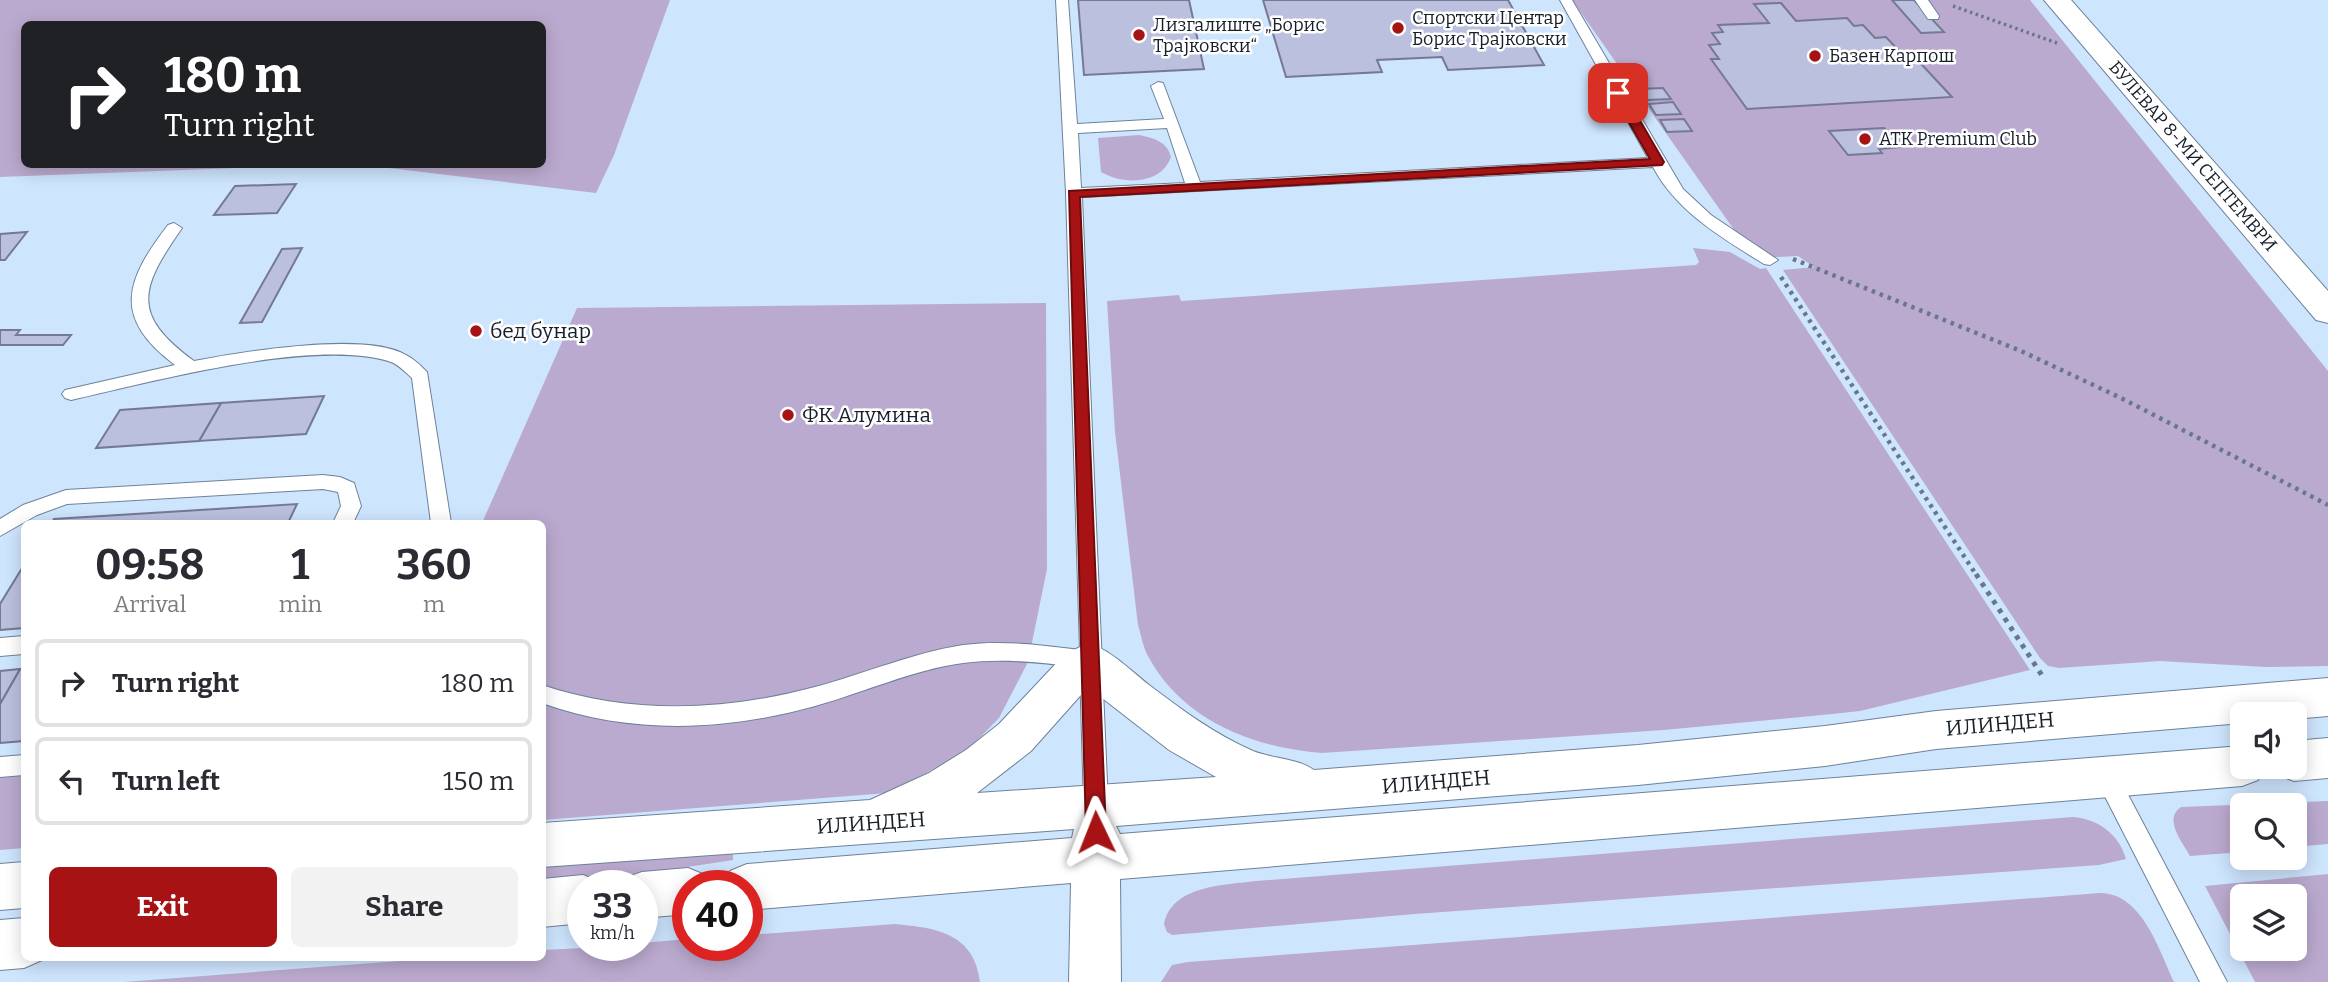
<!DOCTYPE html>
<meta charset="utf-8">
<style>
body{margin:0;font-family:Bitter,serif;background:#f2f2f3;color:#2b2b33;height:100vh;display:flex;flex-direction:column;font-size:26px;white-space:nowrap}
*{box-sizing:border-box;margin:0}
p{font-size:23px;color:#7c7c81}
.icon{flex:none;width:38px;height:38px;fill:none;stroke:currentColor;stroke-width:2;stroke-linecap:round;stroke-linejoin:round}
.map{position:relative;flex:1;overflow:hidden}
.drawer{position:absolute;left:21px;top:520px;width:525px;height:441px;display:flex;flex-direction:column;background:#fff;border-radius:10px;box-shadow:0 4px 18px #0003}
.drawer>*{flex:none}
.top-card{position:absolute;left:21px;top:21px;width:525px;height:147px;border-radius:10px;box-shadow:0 4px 18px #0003;background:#202124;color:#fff;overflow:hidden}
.controls{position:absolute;left:2230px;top:702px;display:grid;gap:14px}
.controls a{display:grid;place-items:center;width:77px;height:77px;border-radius:10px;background:#fff;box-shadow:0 4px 18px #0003;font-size:35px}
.speed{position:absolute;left:567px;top:870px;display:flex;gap:14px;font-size:35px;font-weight:700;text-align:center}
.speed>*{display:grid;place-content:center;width:91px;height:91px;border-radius:50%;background:#fff;box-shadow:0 4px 18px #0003;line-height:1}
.speed small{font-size:18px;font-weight:400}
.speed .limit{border:10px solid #d22;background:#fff;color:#111}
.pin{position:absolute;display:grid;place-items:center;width:60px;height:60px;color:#fff;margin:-30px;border-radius:14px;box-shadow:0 4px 10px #0006}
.me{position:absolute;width:77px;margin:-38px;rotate:358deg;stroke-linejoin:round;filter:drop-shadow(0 0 5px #0008)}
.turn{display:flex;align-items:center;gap:24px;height:147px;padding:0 28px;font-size:32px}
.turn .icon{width:91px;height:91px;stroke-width:2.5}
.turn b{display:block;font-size:49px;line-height:60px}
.eta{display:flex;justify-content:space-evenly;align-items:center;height:119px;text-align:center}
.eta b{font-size:42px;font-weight:700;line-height:49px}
.primary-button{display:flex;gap:14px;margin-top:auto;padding:14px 28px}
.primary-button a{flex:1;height:80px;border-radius:10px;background:#a71314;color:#fff;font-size:28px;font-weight:700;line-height:80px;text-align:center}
.primary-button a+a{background:#f2f2f3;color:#2b2b33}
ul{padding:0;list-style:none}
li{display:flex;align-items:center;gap:21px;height:88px;margin:0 14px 10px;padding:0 14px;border:4px solid #e1e1e2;border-radius:10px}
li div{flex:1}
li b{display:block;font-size:26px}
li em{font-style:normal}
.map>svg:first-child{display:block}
.green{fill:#bbaacf;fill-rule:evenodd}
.building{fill:#bbc0de;stroke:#757995;stroke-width:2}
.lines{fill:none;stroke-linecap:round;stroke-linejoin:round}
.service-casing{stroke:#6d8299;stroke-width:2}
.tertiary-casing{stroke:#6d8299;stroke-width:2}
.path-far2{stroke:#697888;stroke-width:3.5;stroke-dasharray:2.5 3.5;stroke-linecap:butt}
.path-far1{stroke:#697888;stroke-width:4.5;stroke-dasharray:3.5 5;stroke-linecap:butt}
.path{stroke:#697888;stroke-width:5;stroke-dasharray:4.5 6;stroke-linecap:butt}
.service{fill:#fff;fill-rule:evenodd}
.tertiary{fill:#fff;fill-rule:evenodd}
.route{fill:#a71314;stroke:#6d0c0d;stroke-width:2}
.poi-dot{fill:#a71314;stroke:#fff;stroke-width:2.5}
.labels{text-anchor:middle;stroke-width:5;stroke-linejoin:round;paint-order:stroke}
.far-poi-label{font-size:18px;fill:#171f28;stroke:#fff;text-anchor:start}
.far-street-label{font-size:18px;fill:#171f28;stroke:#fff}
.poi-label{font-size:21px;fill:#171f28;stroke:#fff;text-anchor:start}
.street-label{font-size:21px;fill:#171f28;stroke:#fff}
</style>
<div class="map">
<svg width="2328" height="982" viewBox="0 0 2328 982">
<rect width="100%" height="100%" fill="#cee5fe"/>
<!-- green -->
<g class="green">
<path d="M 0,0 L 670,0 L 614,155 L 596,193 L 364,165 L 542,164 L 542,24 L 24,24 L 24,164 L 317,165 L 0,177 Z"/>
<path d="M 1572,0 L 2030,0 L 2328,371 L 2328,666 L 2266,667 L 2160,661 L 2059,668 L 2048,666 L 2040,658 L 1783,270 L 1814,267 L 1798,256 L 1754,258 Z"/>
<path d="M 1139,135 C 1153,138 1167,141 1171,157 C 1161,185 1123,185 1101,172 L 1098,138 Z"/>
<path d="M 1693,248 L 1730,252 L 1760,269 L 1766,268 L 2030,670 L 1860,711 L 1832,714 L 1664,730 L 1322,753 C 1253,748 1182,720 1148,656 C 1143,647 1141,635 1138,625 L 1115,432 L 1107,301 L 1179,295 L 1181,301 L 1696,265 L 1699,262 Z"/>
<path d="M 1046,303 L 1047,569 L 1028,662 L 999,718 L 966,752 L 888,793 L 543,820 L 542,523 L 482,523 L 577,308 Z"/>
<path d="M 24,775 L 24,848 L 0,850 L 0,777 Z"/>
<path d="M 2328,801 L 2328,844 L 2294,847 L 2294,805 L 2242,805 L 2242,852 L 2190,856 C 2182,842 2163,819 2181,807 Z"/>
<path d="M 2073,817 C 2098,819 2119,834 2126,859 L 2099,865 L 1415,914 L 1172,935 L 1167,932 L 1164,924 C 1172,885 1225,885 1256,881 Z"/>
<path d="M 733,851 L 733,860 L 642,874 L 543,882 L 543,866 Z"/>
<path d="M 2328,874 L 2328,982 L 2255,982 L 2205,886 ZM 2242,896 L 2294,896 L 2294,948 L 2242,948 Z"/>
<path d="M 2100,893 C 2142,893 2159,950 2174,982 L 1161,982 L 1172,965 L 1188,962 Z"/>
<path d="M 895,924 C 937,928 974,933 980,982 L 124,982 L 452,957 L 542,957 L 543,950 L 642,945 L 642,943 L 688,939 L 688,945 L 747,945 L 747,935 Z"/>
</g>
<!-- building -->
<g class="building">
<path d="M 1078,0 L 1189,0 L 1204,69 L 1084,75 Z"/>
<path d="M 1263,0 L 1508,0 L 1544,65 L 1448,70 L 1442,57 L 1377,60 L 1382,72 L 1286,77 Z"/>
<path d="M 1892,0 L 1914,0 L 1944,32 L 1921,33 Z"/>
<path d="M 1781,3 L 1796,21 L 1847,18 L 1854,26 L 1863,25 L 1875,38 L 1886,37 L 1901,53 L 1910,52 L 1952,97 L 1747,109 L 1711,59 L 1719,59 L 1709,45 L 1720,44 L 1712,33 L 1723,32 L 1718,25 L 1769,23 L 1754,4 Z"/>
<path d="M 1663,88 L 1671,99 L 1647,100 L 1639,89 Z"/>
<path d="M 1673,102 L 1681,114 L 1656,115 L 1649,104 Z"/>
<path d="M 1684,119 L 1692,131 L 1667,132 L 1660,120 Z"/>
<path d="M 1884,128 L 1901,147 L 1879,149 L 1882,153 L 1848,155 L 1829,131 Z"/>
<path d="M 296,184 L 277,213 L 214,215 L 235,186 Z"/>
<path d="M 27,232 L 5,260 L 0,260 L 0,234 Z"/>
<path d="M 302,248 L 262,322 L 240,323 L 282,249 Z"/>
<path d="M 0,330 L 20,330 L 16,335 L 71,335 L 63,345 L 0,345 Z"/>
<path d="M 324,396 L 306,434 L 199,441 L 221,403 Z"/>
<path d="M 221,403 L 199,441 L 96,448 L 120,410 Z"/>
<path d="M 297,504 L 288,523 L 52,523 L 54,519 Z"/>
<path d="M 24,565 L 24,628 L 0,630 L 0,604 Z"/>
<path d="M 20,669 L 24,669 L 24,741 L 0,743 L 0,704 Z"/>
<path d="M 20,669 L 0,704 L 0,671 Z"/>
</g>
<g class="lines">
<defs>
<g id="service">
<path d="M 1056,0 L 1068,0 L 1077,124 L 1164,119 L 1151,86 L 1158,82 L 1163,83 L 1200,182 L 1648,158 L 1560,0 L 1572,0 L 1683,189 L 1711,215 L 1778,260 L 1770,265 L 1764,264 C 1722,238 1677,212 1653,167 L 1082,197 L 1108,806 L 1104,814 L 1096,817 L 1088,814 L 1084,806 L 1080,668 C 1042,662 1002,658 963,663 C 912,670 865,692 815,706 C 726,731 631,735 542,703 L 542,685 C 631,715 725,711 815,687 C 864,674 912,653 963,645 C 1002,640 1041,645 1080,650 L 1066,193 ZM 1167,128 L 1185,183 L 1081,188 L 1078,133 Z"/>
<path d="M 1915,0 L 1928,0 L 1939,16 L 1938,19 L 1928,19 Z"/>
<path d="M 174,223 L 182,228 C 141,287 129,314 194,361 C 240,352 366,331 406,355 C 414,359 421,366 427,372 L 451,523 L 431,523 L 412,378 C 406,373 399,365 391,362 C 316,337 150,382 71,400 L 65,398 L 62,394 L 65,390 L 175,365 C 111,317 126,280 168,225 Z"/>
<path d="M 323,475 L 340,477 L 354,483 L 361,506 L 353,523 L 333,523 L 341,506 L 338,492 L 323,489 L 67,504 L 37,515 L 0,536 L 0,519 L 23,505 L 66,490 Z"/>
<path d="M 24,636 L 24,654 L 0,656 L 0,638 Z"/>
<path d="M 24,755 L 24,775 L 0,777 L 0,757 Z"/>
<path d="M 2108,769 L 2116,772 L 2227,982 L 2200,982 L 2096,779 L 2100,772 Z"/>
</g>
<g id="tertiary">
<path d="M 2044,0 L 2071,0 L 2328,291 L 2328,323 L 2316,320 Z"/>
<path d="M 1088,643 C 1112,651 1130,670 1149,685 C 1182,710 1216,735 1253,751 C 1273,759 1297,758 1314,770 L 1638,745 L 1825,726 L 1936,711 L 2328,678 L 2328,716 L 2294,719 L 2294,714 L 2242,714 L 2242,723 L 1936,749 L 1825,766 L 1638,785 L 1116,826 L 1120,834 L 2242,746 L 2242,766 L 2265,766 L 2258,780 L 2242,786 L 1120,879 L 1121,982 L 1069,982 L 1071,883 L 747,910 L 747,886 L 723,886 L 730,871 L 747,864 L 1072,838 L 1074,829 L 542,867 L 542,823 L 870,800 L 929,773 L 966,750 L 999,724 L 1064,655 ZM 1088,687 L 1169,750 L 1216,777 L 977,793 L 1031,751 Z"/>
<path d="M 2328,738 L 2328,778 L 2294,781 L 2278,775 L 2274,766 L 2294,766 L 2294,741 Z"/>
<path d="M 24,862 L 24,908 L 0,910 L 0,864 Z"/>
<path d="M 688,868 L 705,875 L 710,886 L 688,886 L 688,914 L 642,918 L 642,886 L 622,886 L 625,878 L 642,872 Z"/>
<path d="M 583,875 L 600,882 L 602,886 L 583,886 L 583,923 L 542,927 L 542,879 Z"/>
<path d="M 24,918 L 24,957 L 43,957 L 42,960 L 24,968 L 0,970 L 0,920 Z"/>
</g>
</defs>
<!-- service casing -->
<use href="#service" class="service-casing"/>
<!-- tertiary casing -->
<use href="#tertiary" class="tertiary-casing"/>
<!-- path-far2 -->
<path class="path-far2" d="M 1953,6 L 2057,43"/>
<!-- path-far1 -->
<g class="path-far1">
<path d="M 1793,259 L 2021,351 L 2121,398 L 2328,505"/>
<path d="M 1781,277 L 1977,576"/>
</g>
<!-- path -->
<path class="path" d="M 1976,574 L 2043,677"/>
<!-- service -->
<use href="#service" class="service"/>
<!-- tertiary -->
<use href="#tertiary" class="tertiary"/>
</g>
<!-- route -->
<path class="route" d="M 1614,90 L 1624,93 L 1664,162 L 1662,165 L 1080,197 L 1106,832 L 1103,839 L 1096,841 L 1089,839 L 1086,832 L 1069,191 L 1650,159 L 1612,93 Z"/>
<!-- markers -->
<g class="poi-dot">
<circle cx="1398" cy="28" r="7"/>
<circle cx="1139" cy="35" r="7"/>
<circle cx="1815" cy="56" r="7"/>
<circle cx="1865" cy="139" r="7"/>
<circle cx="476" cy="331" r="7"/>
<circle cx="788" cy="415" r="7"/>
</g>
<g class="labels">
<!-- far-poi labels -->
<g class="far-poi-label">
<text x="1412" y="24">Спортски Центар<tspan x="1412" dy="21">Борис Трајковски</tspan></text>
<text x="1153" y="31">Лизгалиште „Борис<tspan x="1153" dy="21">Трајковски“</tspan></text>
<text x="1829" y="62">Базен Карпош</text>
<text x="1879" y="145">ATK Premium Club</text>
</g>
<!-- far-street labels -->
<g class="far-street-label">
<text transform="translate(2193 156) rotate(49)" y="6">БУЛЕВАР 8-МИ СЕПТЕМВРИ</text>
</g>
<!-- poi labels -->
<g class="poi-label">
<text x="490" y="338">бед бунар</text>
<text x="802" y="422">ФК Алумина</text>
</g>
<!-- street labels -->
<g class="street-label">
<text transform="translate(2000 724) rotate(-5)" y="7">ИЛИНДЕН</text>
<text transform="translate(1436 782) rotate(-5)" y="7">ИЛИНДЕН</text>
<text transform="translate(871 823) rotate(-4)" y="7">ИЛИНДЕН</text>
</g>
</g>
</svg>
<div class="controls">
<a><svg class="icon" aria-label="sound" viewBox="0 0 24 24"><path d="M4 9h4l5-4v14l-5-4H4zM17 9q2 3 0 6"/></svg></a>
<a><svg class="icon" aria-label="search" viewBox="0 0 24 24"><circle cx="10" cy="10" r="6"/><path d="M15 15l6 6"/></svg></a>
<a><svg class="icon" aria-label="layers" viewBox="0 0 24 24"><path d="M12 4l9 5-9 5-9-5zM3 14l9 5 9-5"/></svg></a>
</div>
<div class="speed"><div>33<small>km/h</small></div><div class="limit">40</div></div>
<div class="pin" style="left:1618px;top:93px;background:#d93025"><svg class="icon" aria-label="arrive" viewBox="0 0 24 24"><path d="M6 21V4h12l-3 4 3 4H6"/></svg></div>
<svg class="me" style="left:1096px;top:832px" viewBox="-20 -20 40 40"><path d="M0-17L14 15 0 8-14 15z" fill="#a71314" stroke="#fff" stroke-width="4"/></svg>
<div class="top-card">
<div class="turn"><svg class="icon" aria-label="right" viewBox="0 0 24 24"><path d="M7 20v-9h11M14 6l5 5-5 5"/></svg><div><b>180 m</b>Turn right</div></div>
</div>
<section class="drawer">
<div class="eta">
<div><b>09:58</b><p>Arrival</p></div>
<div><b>1</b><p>min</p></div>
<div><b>360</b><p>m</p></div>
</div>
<ul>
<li><svg class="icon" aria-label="right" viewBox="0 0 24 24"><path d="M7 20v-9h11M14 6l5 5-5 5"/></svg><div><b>Turn right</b></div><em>180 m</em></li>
<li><svg class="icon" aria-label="left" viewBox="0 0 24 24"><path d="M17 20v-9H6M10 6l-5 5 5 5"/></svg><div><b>Turn left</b></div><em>150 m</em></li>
</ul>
<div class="primary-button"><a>Exit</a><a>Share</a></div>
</section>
</div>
